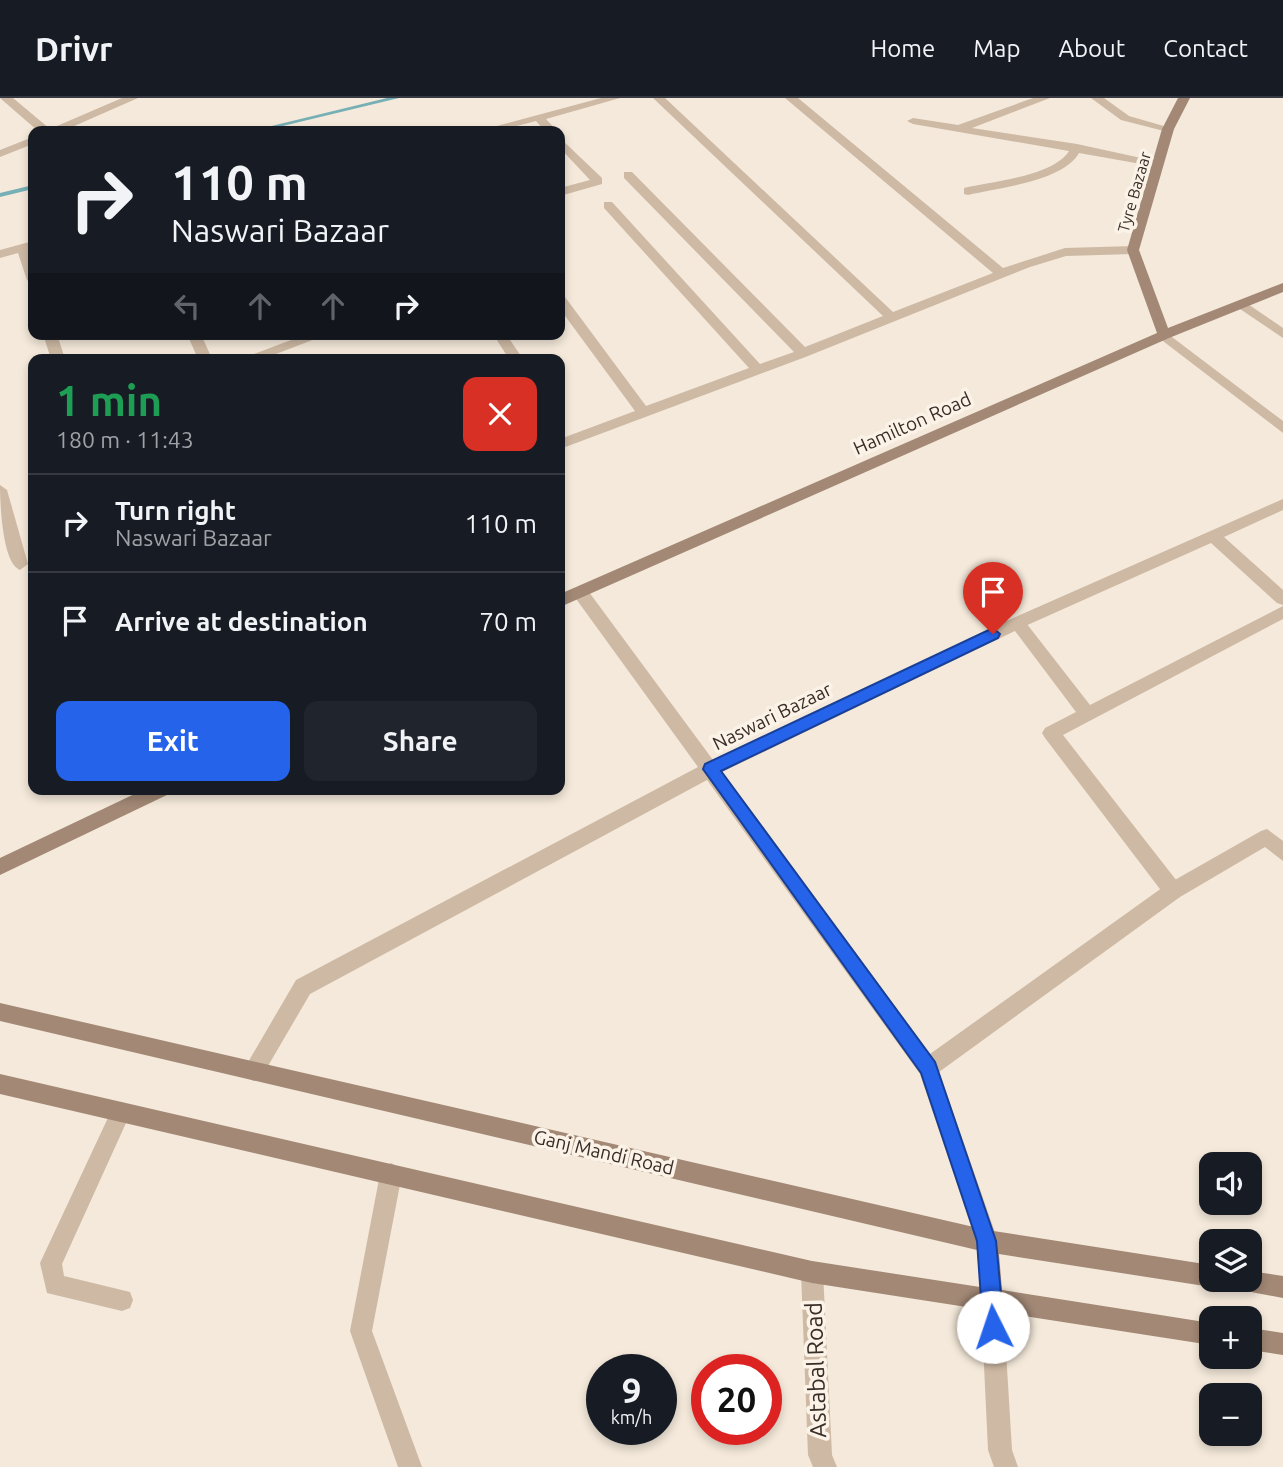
<!DOCTYPE html>
<meta charset="utf-8">
<style>
body{margin:0;font-family:Ubuntu,sans-serif;background:#20242c;color:#f1f3f6;height:100vh;display:flex;flex-direction:column;font-size:26px;white-space:nowrap}
*{box-sizing:border-box;margin:0}
p{font-size:23px;color:#9ea1a6}
.icon{flex:none;width:38px;height:38px;fill:none;stroke:currentColor;stroke-width:2;stroke-linecap:round;stroke-linejoin:round}
.map{position:relative;flex:1;overflow:hidden}
.sheet{position:absolute;left:28px;top:256px;width:537px;height:441px;display:flex;flex-direction:column;background:#171b24;border-radius:14px;box-shadow:0 4px 10px #0003}
.sheet>*{flex:none}
.guide{position:absolute;left:28px;top:28px;width:537px;height:214px;border-radius:14px;box-shadow:0 4px 10px #0003;background:#171b24;color:#f1f3f6;overflow:hidden}
.controls{position:absolute;left:1199px;top:1054px;display:grid;gap:14px}
.controls a{display:grid;place-items:center;width:63px;height:63px;border-radius:14px;background:#171b24;box-shadow:0 4px 10px #0003;font-size:35px}
.speed{position:absolute;left:586px;top:1256px;display:flex;gap:14px;font-size:35px;font-weight:700;text-align:center}
.speed>*{display:grid;place-content:center;width:91px;height:91px;border-radius:50%;background:#171b24;box-shadow:0 4px 10px #0003;line-height:1}
.speed small{font-size:18px;font-weight:400}
.speed .limit{border:10px solid #d22;background:#fff;color:#111}
.pin{position:absolute;display:grid;place-items:center;width:60px;height:60px;color:#fff;margin:-72px -30px;border-radius:50% 50% 50% 0;rotate:-45deg;box-shadow:0 0 7px #0007}
.pin .icon{rotate:45deg}
.me{position:absolute;width:77px;margin:-38px;rotate:356deg;stroke-linejoin:round;filter:drop-shadow(0 0 5px #0008)}
.turn{display:flex;align-items:center;gap:24px;height:147px;padding:0 28px;font-size:32px}
.turn .icon{width:91px;height:91px;stroke-width:2.5}
.turn b{display:block;font-size:49px;line-height:60px}
.lanes{display:flex;align-items:center;height:66px;padding:0 28px;background:#0003;justify-content:center;gap:35px;direction:ltr}
.lanes .off{opacity:.35}
.round{display:grid;place-items:center;flex:none;width:74px;height:74px;border-radius:14px;background:#20242c}
.head{display:flex;align-items:center;justify-content:space-between;height:119px;padding:0 28px}
h1{font-size:42px;font-weight:700;line-height:52px;color:#1e9e55}
.action{display:flex;gap:14px;margin-top:auto;padding:14px 28px}
.action a{flex:1;height:80px;border-radius:14px;background:#2563eb;color:#fff;font-size:28px;font-weight:700;line-height:80px;text-align:center}
.action a+a{background:#20242c;color:#f1f3f6}
ul{padding:0;list-style:none}
li{display:flex;align-items:center;gap:21px;height:98px;padding:0 28px;border-top:2px solid #363941}
li div{flex:1}
li b{display:block;font-size:26px}
li em{font-style:normal}
header{display:flex;align-items:center;gap:42px;box-sizing:border-box;height:98px;padding:0 35px;background:#171b24;border-bottom:2px solid #363941}
header strong{font-size:33px}
nav{display:flex;gap:38px;margin-inline-start:auto;font-size:24px}
.map>svg:first-child{display:block}
.lines{fill:none;stroke-linecap:round;stroke-linejoin:round}
.stream{fill:#76afb5;fill-rule:evenodd}
.lane{fill:#ceb9a4;fill-rule:evenodd}
.street{fill:#ceb9a4;fill-rule:evenodd}
.secondary{fill:#a28875;fill-rule:evenodd}
.route{fill:#2563eb;stroke:#184099;stroke-width:2}
.labels{text-anchor:middle;stroke-width:7;stroke-linejoin:round;paint-order:stroke}
.far-street-label{font-size:16px;fill:#392d27;stroke:#fbf3e7}
.street-label{font-size:19px;fill:#392d27;stroke:#fbf3e7}
.near-street-label{font-size:23px;fill:#392d27;stroke:#fbf3e7}
</style>
<header>
<strong>Drivr</strong>
<nav><a>Home</a><a>Map</a><a>About</a><a>Contact</a></nav>
</header>
<div class="map">
<svg width="1283" height="1369" viewBox="0 0 1283 1369">
<rect width="100%" height="100%" fill="#f4e9da"/>
<g class="lines">
<!-- stream -->
<g class="stream">
<path d="M 387,0 L 399,0 L 262,33 L 251,33 Z"/>
<path d="M 33,87 L 33,91 L 0,99 L 0,95 Z"/>
</g>
<!-- lane -->
<g class="lane">
<path d="M 1033,0 L 1050,0 L 972,30 L 1077,46 L 1164,65 L 1158,69 L 1079,55 C 1062,84 1000,89 968,97 L 964,96 L 964,90 C 991,84 1054,78 1069,53 L 913,26 L 907,23 L 913,20 L 958,27 Z"/>
<path d="M 1091,0 L 1104,0 L 1129,18 L 1174,31 L 1168,34 L 1121,22 Z"/>
<path d="M 493,236 L 506,236 L 523,261 L 509,261 Z"/>
<path d="M 0,387 L 7,392 L 28,466 L 20,472 C 2,466 0,404 0,387 Z"/>
<path d="M 1283,508 L 1283,521 L 1063,637 L 1180,787 L 1182,793 L 1180,799 L 1173,801 L 1166,799 L 1045,640 L 1042,635 L 1045,630 L 1076,614 L 1009,525 L 1017,519 L 1023,521 L 1090,607 Z"/>
<path d="M 121,1004 L 128,1007 L 131,1014 L 62,1166 L 64,1178 L 130,1194 L 133,1202 L 130,1210 L 122,1213 L 47,1195 L 40,1165 L 114,1007 Z"/>
<path d="M 391,1065 L 398,1069 L 402,1076 L 372,1233 L 422,1369 L 398,1369 L 350,1233 L 380,1076 L 384,1069 Z"/>
<path d="M 992,1193 L 1000,1196 L 1003,1204 L 1012,1352 L 1018,1369 L 994,1369 L 988,1352 L 981,1204 L 984,1196 Z"/>
</g>
<!-- street -->
<g class="street">
<path d="M 0,0 L 13,0 L 50,31 L 122,0 L 138,0 L 63,33 L 38,33 Z"/>
<path d="M 601,0 L 620,0 L 546,21 L 557,33 L 545,33 L 536,23 L 497,33 L 478,33 Z"/>
<path d="M 653,0 L 665,0 L 893,214 L 993,175 L 785,0 L 798,0 L 1003,170 L 1065,150 L 1133,148 L 1139,152 L 1133,156 L 1066,158 L 1030,169 L 808,258 L 560,351 L 560,341 L 635,313 L 560,211 L 560,198 L 565,199 L 646,308 L 749,270 L 604,110 L 604,104 L 612,104 L 760,266 L 794,254 L 624,80 L 624,74 L 632,74 L 805,249 L 883,218 Z"/>
<path d="M 33,39 L 33,46 L 0,59 L 0,52 Z"/>
<path d="M 560,40 L 602,80 L 602,86 L 560,98 L 560,90 L 590,82 L 560,50 Z"/>
<path d="M 33,143 L 33,151 L 30,152 L 33,163 L 33,186 L 27,182 L 18,155 L 0,160 L 0,152 Z"/>
<path d="M 1242,202 L 1283,230 L 1283,240 L 1237,209 L 1235,206 Z"/>
<path d="M 1164,233 L 1283,323 L 1283,335 L 1159,240 L 1159,234 Z"/>
<path d="M 43,236 L 57,236 L 65,261 L 51,261 Z"/>
<path d="M 187,236 L 201,236 L 212,261 L 198,261 Z"/>
<path d="M 307,236 L 328,236 L 263,261 L 241,261 Z"/>
<path d="M 1283,401 L 1283,412 L 1224,439 L 1283,492 L 1283,507 L 1277,505 L 1211,445 L 1023,529 L 722,674 L 930,956 L 1166,787 L 1261,733 L 1267,731 L 1283,743 L 1283,763 L 1265,749 L 1180,799 L 939,974 L 998,1143 L 995,1151 L 987,1154 L 979,1151 L 920,976 L 707,682 L 310,896 L 261,980 L 254,983 L 247,980 L 244,973 L 247,966 L 296,882 L 698,669 L 574,498 L 572,494 L 574,490 L 586,490 L 713,662 L 1011,521 Z"/>
<path d="M 812,1163 L 820,1166 L 823,1174 L 832,1357 L 837,1369 L 813,1369 L 808,1357 L 801,1174 L 804,1166 Z"/>
</g>
<!-- secondary -->
<g class="secondary">
<path d="M 1178,0 L 1190,0 L 1174,31 L 1139,152 L 1168,230 L 1283,185 L 1283,194 L 1169,240 L 560,509 L 560,496 L 1157,235 L 1127,152 L 1162,31 Z"/>
<path d="M 145,691 L 172,691 L 169,696 L 0,777 L 0,760 Z"/>
<path d="M 0,905 L 987,1132 L 1211,1167 L 1211,1181 L 1221,1181 L 1219,1186 L 1211,1189 L 999,1156 L 1002,1192 L 1211,1225 L 1211,1247 L 812,1185 L 0,996 L 0,976 L 812,1163 L 980,1189 L 977,1152 L 0,923 Z"/>
<path d="M 1250,1173 L 1283,1178 L 1283,1200 L 1225,1189 L 1222,1181 L 1250,1181 Z"/>
<path d="M 1250,1230 L 1283,1235 L 1283,1257 L 1250,1252 Z"/>
</g>
</g>
<!-- route -->
<path class="route" d="M 993,530 L 1000,536 L 998,540 L 721,673 L 935,964 L 996,1143 L 1004,1229 L 1001,1236 L 993,1239 L 986,1236 L 983,1229 L 977,1143 L 921,975 L 703,671 L 705,666 Z"/>
<g class="labels">
<!-- far-street labels -->
<g class="far-street-label">
<text transform="translate(1134 94) rotate(-74)" y="6">Tyre Bazaar</text>
</g>
<!-- street labels -->
<g class="street-label">
<text transform="translate(912 325) rotate(-24)" y="7">Hamilton Road</text>
<text transform="translate(772 618) rotate(-26)" y="7">Naswari Bazaar</text>
<text transform="translate(604 1054) rotate(13)" y="7">Ganj Mandi Road</text>
</g>
<!-- near-street labels -->
<g class="near-street-label">
<text transform="translate(816 1272) rotate(-92)" y="8">Astabal Road</text>
</g>
</g>
</svg>
<div class="controls">
<a><svg class="icon" aria-label="sound" viewBox="0 0 24 24"><path d="M4 9h4l5-4v14l-5-4H4zM17 9q2 3 0 6"/></svg></a>
<a><svg class="icon" aria-label="layers" viewBox="0 0 24 24"><path d="M12 4l9 5-9 5-9-5zM3 14l9 5 9-5"/></svg></a>
<a>+</a>
<a>−</a>
</div>
<div class="speed"><div>9<small>km/h</small></div><div class="limit">20</div></div>
<div class="pin" style="left:993px;top:536px;background:#d93025"><svg class="icon" aria-label="arrive" viewBox="0 0 24 24"><path d="M6 21V4h12l-3 4 3 4H6"/></svg></div>
<svg class="me" style="left:993px;top:1229px" viewBox="-20 -20 40 40"><circle r="19" fill="#fff"/><path d="M0-13L10 11 0 6-10 11z" fill="#2563eb"/></svg>
<div class="guide">
<div class="turn"><svg class="icon" aria-label="right" viewBox="0 0 24 24"><path d="M7 20v-9h11M14 6l5 5-5 5"/></svg><div><b>110 m</b>Naswari Bazaar</div></div>
<div class="lanes"><svg class="icon off" aria-label="left" viewBox="0 0 24 24"><path d="M17 20v-9H6M10 6l-5 5 5 5"/></svg><svg class="icon off" aria-label="ahead" viewBox="0 0 24 24"><path d="M12 20V5M6 11l6-6 6 6"/></svg><svg class="icon off" aria-label="ahead" viewBox="0 0 24 24"><path d="M12 20V5M6 11l6-6 6 6"/></svg><svg class="icon" aria-label="right" viewBox="0 0 24 24"><path d="M7 20v-9h11M14 6l5 5-5 5"/></svg></div>
</div>
<section class="sheet">
<div class="head"><div><h1>1 min</h1><p>180 m · 11:43</p></div><a class="round" style="background:#d93025;color:#fff"><svg class="icon" aria-label="close" viewBox="0 0 24 24"><path d="M6 6l12 12M18 6L6 18"/></svg></a></div>
<ul>
<li><svg class="icon" aria-label="right" viewBox="0 0 24 24"><path d="M7 20v-9h11M14 6l5 5-5 5"/></svg><div><b>Turn right</b><p>Naswari Bazaar</p></div><em>110 m</em></li>
<li><svg class="icon" aria-label="arrive" viewBox="0 0 24 24"><path d="M6 21V4h12l-3 4 3 4H6"/></svg><div><b>Arrive at destination</b></div><em>70 m</em></li>
</ul>
<div class="action"><a>Exit</a><a>Share</a></div>
</section>
</div>
